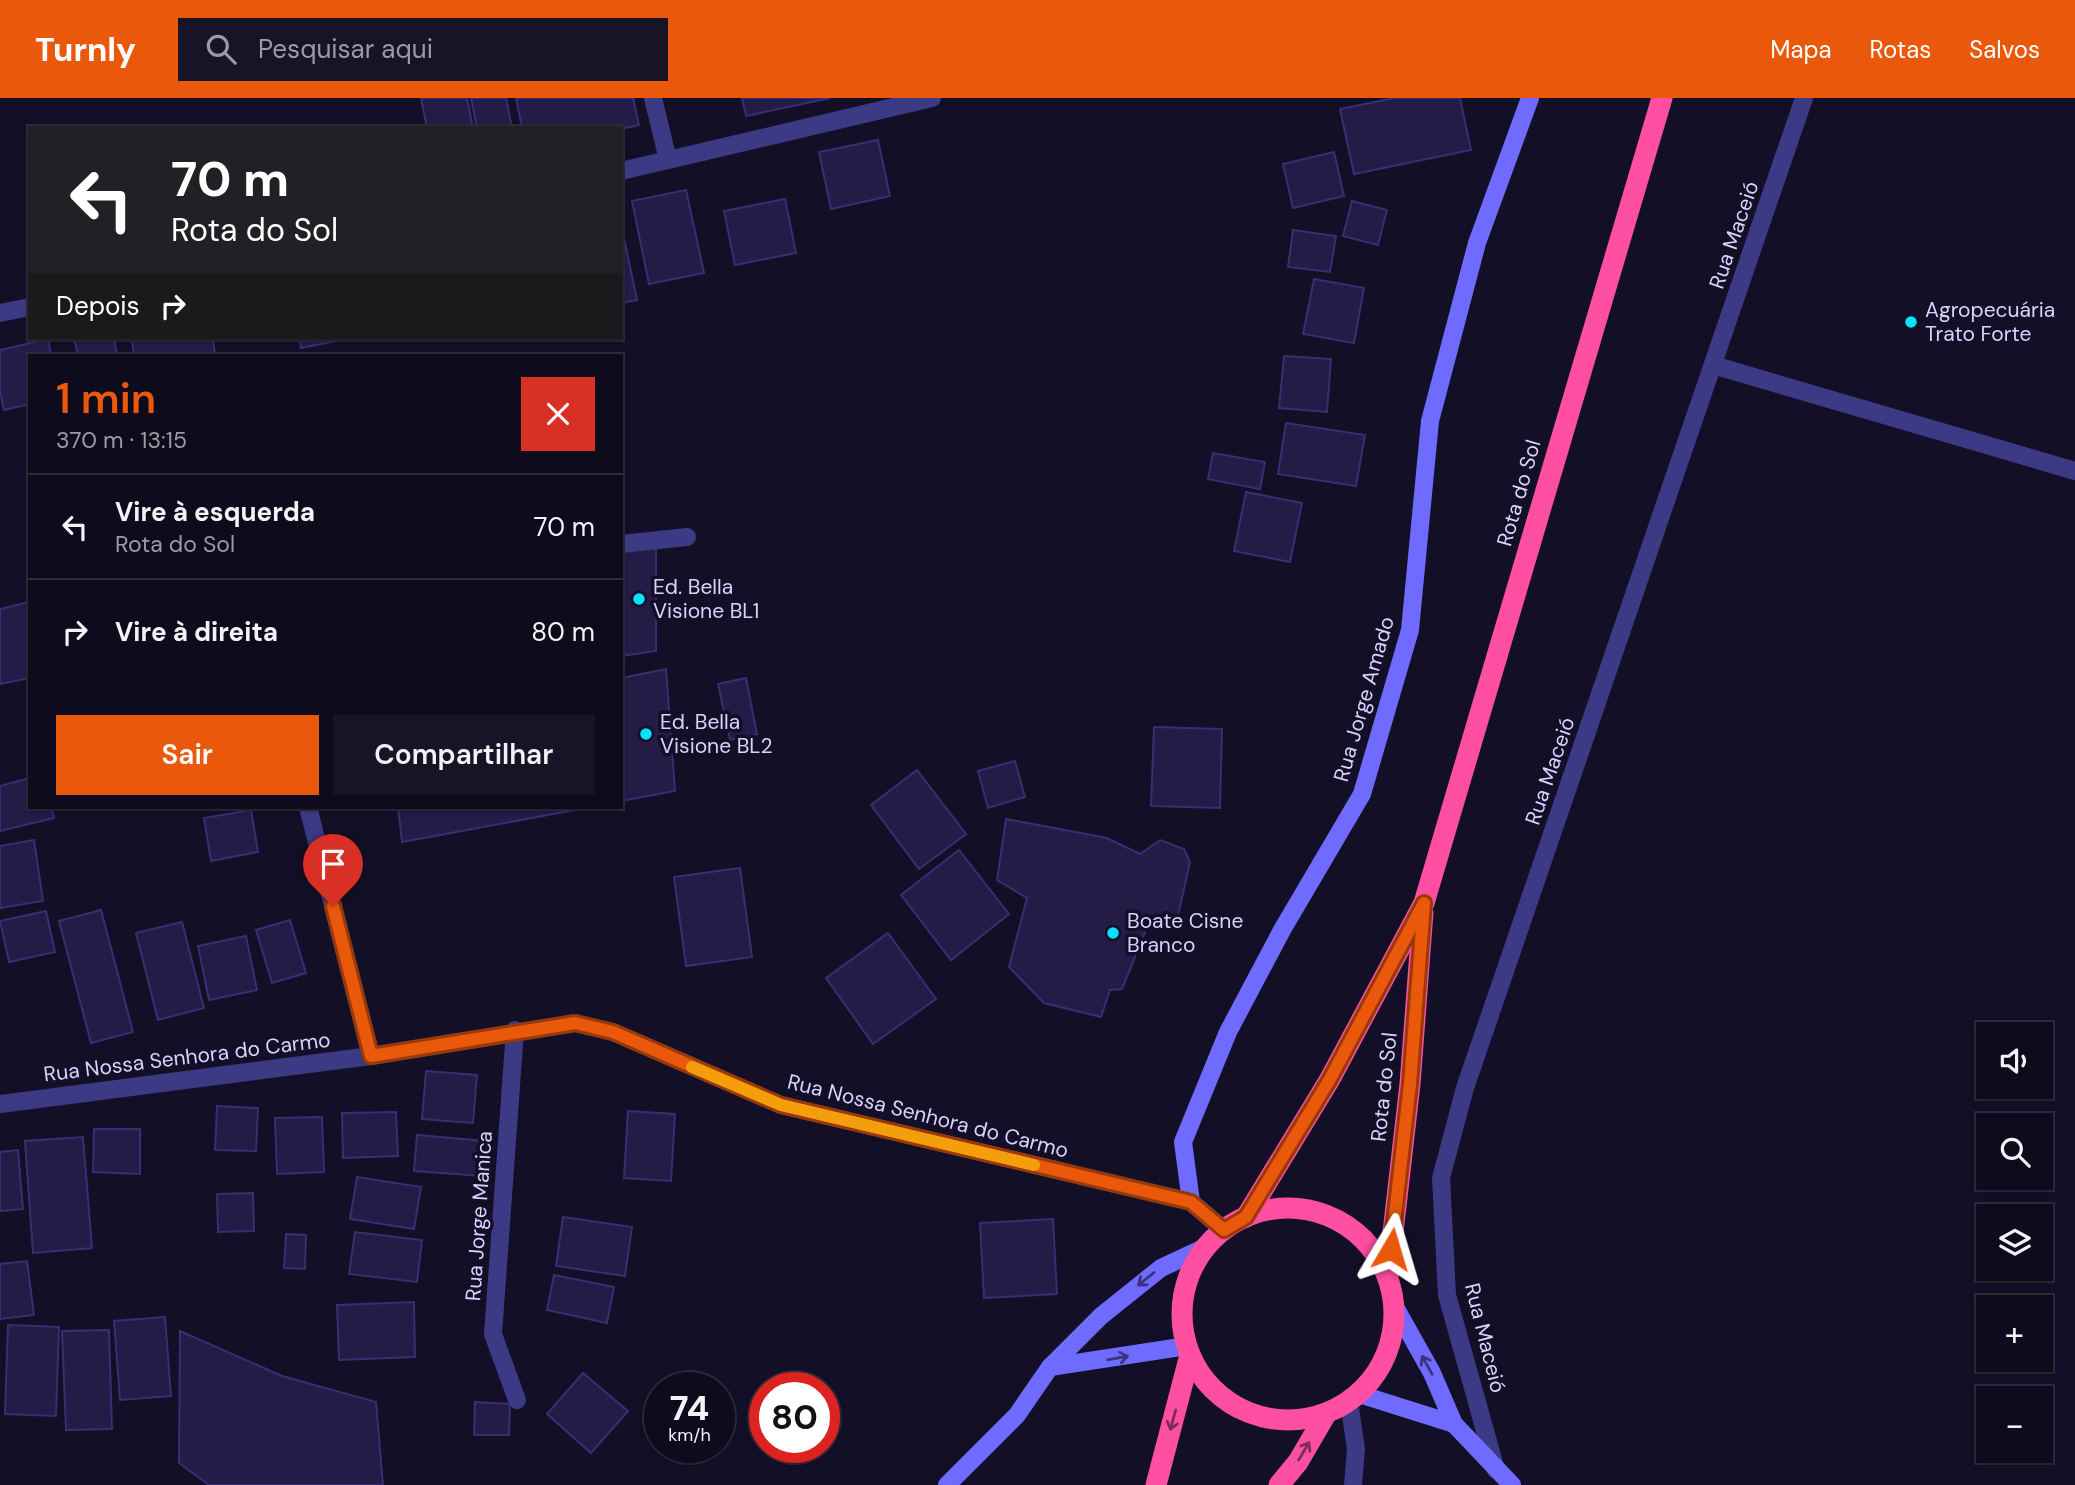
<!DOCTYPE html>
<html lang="pt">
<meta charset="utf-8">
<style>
body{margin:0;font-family:"DM Sans",sans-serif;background:#171425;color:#f1f3f6;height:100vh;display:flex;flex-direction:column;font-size:26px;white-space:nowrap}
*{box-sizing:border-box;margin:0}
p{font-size:23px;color:#9b9ba3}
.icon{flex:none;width:38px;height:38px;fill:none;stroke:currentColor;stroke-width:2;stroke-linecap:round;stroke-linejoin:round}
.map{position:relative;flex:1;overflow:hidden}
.panel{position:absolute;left:28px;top:256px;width:595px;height:455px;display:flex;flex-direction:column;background:#0e0b1c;border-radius:0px;box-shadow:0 2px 5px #0004,0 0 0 2px #2e2b3b}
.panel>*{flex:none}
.guide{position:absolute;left:28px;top:28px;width:595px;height:214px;border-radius:0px;box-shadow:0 2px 5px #0004,0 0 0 2px #2e2b3b;background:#202124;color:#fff;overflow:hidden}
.tools{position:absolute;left:1976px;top:924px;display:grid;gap:14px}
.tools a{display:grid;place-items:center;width:77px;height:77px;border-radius:0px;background:#0e0b1c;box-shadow:0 2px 5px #0004,0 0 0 2px #2e2b3b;font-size:35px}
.speed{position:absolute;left:644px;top:1274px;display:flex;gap:14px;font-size:35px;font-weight:700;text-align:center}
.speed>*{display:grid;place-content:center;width:91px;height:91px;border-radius:50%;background:#0e0b1c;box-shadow:0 2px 5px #0004,0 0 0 2px #2e2b3b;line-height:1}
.speed small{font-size:18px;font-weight:400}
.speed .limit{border:10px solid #d22;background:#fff;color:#111}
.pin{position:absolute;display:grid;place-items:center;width:60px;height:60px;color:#fff;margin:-72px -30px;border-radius:50% 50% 50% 0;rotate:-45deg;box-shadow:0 0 7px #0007}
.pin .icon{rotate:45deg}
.me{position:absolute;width:77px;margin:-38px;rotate:7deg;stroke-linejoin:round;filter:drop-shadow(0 0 5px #0008)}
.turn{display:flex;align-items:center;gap:24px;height:147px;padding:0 28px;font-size:32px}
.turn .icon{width:91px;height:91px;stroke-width:2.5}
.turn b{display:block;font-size:49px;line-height:60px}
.then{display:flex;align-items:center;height:66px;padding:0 28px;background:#0003;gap:14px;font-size:26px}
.round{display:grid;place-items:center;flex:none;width:74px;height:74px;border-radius:0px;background:#171425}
.headline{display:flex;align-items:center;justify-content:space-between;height:119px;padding:0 28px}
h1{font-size:42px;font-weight:600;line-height:52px;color:#ea580c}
.cta{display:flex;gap:14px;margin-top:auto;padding:14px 28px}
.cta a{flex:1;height:80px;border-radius:0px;background:#ea580c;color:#fff;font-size:28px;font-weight:600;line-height:80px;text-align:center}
.cta a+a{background:#171425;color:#f1f3f6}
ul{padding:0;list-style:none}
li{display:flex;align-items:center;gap:21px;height:105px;padding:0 28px;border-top:2px solid #2e2b3b}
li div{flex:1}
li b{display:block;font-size:26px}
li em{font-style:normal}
header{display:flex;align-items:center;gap:42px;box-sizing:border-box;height:98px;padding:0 35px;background:#ea580c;color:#fff}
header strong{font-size:33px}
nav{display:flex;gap:38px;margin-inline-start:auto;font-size:24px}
.search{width:490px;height:63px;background:#171425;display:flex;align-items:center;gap:18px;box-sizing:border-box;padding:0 24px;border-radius:0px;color:#9b9ba3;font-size:26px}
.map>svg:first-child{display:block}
.building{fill:#241b47;stroke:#3b2d73;stroke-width:2}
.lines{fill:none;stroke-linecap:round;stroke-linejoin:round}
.lane{stroke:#3d3a85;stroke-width:18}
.street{stroke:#3d3a85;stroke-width:18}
.secondary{stroke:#6f6bff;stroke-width:18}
.highway{stroke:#ff4fa3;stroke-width:21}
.oneway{stroke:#38347d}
.oneway2{stroke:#7d2c5e}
.route-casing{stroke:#983908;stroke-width:18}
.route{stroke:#ea580c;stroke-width:12}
.slow{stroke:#f59e0b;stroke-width:12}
.poi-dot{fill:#00e5ff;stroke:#130f26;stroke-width:2.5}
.labels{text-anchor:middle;stroke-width:7;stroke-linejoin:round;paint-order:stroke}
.street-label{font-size:21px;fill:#d9d4ff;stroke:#130f26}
.poi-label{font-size:21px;fill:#d9d4ff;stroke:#130f26;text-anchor:start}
</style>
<header>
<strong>Turnly</strong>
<div class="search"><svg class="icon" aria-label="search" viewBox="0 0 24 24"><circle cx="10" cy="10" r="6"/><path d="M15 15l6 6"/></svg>Pesquisar aqui</div>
<nav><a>Mapa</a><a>Rotas</a><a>Salvos</a></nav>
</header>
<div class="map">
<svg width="2075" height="1387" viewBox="0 0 2075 1387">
<rect width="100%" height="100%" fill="#130f26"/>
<!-- building -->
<g class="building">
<path d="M 421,0 L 467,0 L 473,30 L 427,30 Z"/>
<path d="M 471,0 L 506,0 L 512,30 L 477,30 Z"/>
<path d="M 516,0 L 633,0 L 639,27 L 621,31 L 522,30 Z"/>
<path d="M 742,0 L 830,0 L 746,18 Z"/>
<path d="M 1394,0 L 1460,0 L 1471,52 L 1354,76 L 1340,11 Z"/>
<path d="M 878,42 L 890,98 L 831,111 L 819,54 Z"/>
<path d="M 1334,54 L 1344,98 L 1293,110 L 1283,66 Z"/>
<path d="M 686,92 L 704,175 L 649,186 L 632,103 Z"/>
<path d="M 785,101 L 796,155 L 735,167 L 724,113 Z"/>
<path d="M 1352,103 L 1387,112 L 1378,147 L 1343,138 Z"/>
<path d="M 621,126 L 637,202 L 621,205 Z"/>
<path d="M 1293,132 L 1336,138 L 1330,174 L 1288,169 Z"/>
<path d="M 1314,181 L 1364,190 L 1354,245 L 1303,236 Z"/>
<path d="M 74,240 L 114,240 L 117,257 L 78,257 Z"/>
<path d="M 141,240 L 213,240 L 215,257 L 134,257 L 132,241 Z"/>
<path d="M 299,240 L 351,240 L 301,250 Z"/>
<path d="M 48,241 L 51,257 L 30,257 L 30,306 L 4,312 L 0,294 L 0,252 Z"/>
<path d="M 1284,258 L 1331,261 L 1327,314 L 1279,310 Z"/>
<path d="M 1286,325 L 1365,337 L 1356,388 L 1278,376 Z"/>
<path d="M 1213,355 L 1265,364 L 1260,391 L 1208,381 Z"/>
<path d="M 1246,394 L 1302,405 L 1290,464 L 1234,453 Z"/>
<path d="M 656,443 L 656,553 L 621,558 L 621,449 Z"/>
<path d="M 29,504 L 30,580 L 0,586 L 0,511 Z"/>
<path d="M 666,571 L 675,693 L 621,703 L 621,580 Z"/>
<path d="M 746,580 L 757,636 L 730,642 L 718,586 Z"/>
<path d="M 1154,629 L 1222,631 L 1220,710 L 1151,708 Z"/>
<path d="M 1015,663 L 1025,699 L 988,710 L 978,673 Z"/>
<path d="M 917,672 L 966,736 L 919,771 L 871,707 Z"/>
<path d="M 30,680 L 30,709 L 51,709 L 54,720 L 0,733 L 0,688 Z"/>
<path d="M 398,709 L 591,709 L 402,744 Z"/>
<path d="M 251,712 L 258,754 L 211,763 L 204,720 Z"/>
<path d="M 1006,721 L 1107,740 L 1140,756 L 1160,742 L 1184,751 L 1190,764 L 1177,822 L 1148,827 L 1122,891 L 1110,892 L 1101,919 L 1044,905 L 1009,869 L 1027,800 L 997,782 Z"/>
<path d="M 34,742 L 43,803 L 0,810 L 0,748 Z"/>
<path d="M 959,752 L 1009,816 L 951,862 L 901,797 Z"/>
<path d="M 740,770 L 752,859 L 686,868 L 674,779 Z"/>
<path d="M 101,812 L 133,934 L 91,945 L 59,823 Z"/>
<path d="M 46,813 L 55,854 L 9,864 L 0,823 Z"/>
<path d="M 290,822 L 306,875 L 272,885 L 256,832 Z"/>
<path d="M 182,824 L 204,910 L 158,922 L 136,835 Z"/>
<path d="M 888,835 L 936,901 L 873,946 L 826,880 Z"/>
<path d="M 246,838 L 257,892 L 209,902 L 198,848 Z"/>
<path d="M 426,973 L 477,977 L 473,1025 L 422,1021 Z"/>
<path d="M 217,1008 L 258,1010 L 256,1053 L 215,1052 Z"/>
<path d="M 628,1013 L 675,1016 L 671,1083 L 624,1080 Z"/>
<path d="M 396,1014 L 398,1058 L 343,1060 L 342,1015 Z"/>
<path d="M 322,1019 L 324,1074 L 277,1076 L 275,1020 Z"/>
<path d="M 94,1031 L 140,1031 L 140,1076 L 93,1074 Z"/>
<path d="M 417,1037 L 485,1043 L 482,1078 L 414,1073 Z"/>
<path d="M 83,1039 L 92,1150 L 33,1155 L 25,1043 Z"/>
<path d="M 18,1052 L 23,1111 L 0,1113 L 0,1054 Z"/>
<path d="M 357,1079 L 421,1089 L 414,1131 L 350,1121 Z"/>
<path d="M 253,1095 L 254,1133 L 218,1134 L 217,1096 Z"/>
<path d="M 563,1119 L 632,1129 L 625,1178 L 556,1168 Z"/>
<path d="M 1053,1121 L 1057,1196 L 984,1200 L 980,1125 Z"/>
<path d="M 355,1134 L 422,1142 L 417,1184 L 349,1176 Z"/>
<path d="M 286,1136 L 306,1137 L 305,1171 L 284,1170 Z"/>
<path d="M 27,1163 L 34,1217 L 0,1221 L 0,1166 Z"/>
<path d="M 554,1177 L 614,1189 L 607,1225 L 547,1212 Z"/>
<path d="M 414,1204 L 415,1259 L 339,1262 L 337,1207 Z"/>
<path d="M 165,1219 L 171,1298 L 120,1302 L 114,1223 Z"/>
<path d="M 8,1227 L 59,1229 L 56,1318 L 5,1316 Z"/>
<path d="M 109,1232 L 112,1331 L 66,1332 L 62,1233 Z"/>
<path d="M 180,1233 L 282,1278 L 376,1304 L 383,1387 L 209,1387 L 179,1365 Z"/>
<path d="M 583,1275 L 628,1313 L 591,1355 L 547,1316 Z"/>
<path d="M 475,1304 L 510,1306 L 509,1337 L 474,1337 Z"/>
</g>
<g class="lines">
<!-- lane -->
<path class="lane" d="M 1713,267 L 2075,373"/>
<!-- street -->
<g class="street">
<path d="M 653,0 L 668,62"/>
<path d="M 621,73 L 932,0"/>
<path d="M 0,215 L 30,209"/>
<path d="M 621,446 L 687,439"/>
<path d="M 308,709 L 371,958"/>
<path d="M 515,932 L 493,1236 L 517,1302"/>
<path d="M 0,1006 L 371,958 L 575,925 L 613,934 L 781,1007 L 1191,1104"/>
<path d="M 1349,1303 L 1356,1351 L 1353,1387"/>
<path d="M 1496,1372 L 1447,1197 L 1441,1080 L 1465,990 L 1804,0"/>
</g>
<!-- secondary -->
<g class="secondary">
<path d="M 1224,1132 L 1191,1104 L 1183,1044 L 1228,934 L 1282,832 L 1362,696 L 1410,532 L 1430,323 L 1477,145 L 1530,0"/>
<path d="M 1395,1209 L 1432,1275 L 1454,1326 L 1512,1387"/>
<path d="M 1050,1269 L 1187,1248"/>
<path d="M 1359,1296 L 1454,1326"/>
<path d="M 947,1387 L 1017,1317 L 1050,1269 L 1101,1218 L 1161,1170 L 1206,1149"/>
</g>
<!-- highway -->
<g class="highway">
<circle cx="1288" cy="1216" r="106"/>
<path d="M 1246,1119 L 1330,981 L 1424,805 L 1662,0"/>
<path d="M 1388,1178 L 1410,986 L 1423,814"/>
<path d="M 1156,1387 L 1190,1257"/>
<path d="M 1279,1387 L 1298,1364 L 1326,1316"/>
</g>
</g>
<!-- one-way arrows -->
<defs><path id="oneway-shaft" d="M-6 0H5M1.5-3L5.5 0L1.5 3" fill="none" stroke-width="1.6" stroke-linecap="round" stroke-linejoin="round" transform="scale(1.75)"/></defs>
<g class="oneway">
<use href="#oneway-shaft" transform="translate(1146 1181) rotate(141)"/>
<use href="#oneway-shaft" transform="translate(1118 1260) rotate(-10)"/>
<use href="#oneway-shaft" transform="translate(1427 1267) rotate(-119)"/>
</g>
<g class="oneway2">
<use href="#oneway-shaft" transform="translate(1173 1322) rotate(105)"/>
<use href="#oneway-shaft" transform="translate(1304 1353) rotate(-59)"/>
</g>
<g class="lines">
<defs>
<path id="route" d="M 333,808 L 371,958 L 575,925 L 613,934 L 781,1007 L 1191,1104 L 1224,1132 L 1246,1119 L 1330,981 L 1424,805 L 1410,986 L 1391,1151"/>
</defs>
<!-- route casing -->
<use href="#route" class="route-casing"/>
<!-- route -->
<use href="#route" class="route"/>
<!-- slow -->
<path class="slow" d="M 692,969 L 781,1007 L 1034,1067"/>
</g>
<!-- markers -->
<g class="poi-dot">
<circle cx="1911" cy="224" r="7"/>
<circle cx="639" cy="501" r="7"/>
<circle cx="646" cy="636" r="7"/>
<circle cx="1113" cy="835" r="7"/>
</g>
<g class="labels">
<!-- street labels -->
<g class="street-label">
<text transform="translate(1734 137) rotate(-71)" y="7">Rua Maceió</text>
<text transform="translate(1519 395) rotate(-74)" y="7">Rota do Sol</text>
<text transform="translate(1364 601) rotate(-74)" y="7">Rua Jorge Amado</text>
<text transform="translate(1550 673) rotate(-71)" y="7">Rua Maceió</text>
<text transform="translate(187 959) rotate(-7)" y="7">Rua Nossa Senhora do Carmo</text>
<text transform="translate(1384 989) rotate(-84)" y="7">Rota do Sol</text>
<text transform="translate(928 1018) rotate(14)" y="7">Rua Nossa Senhora do Carmo</text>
<text transform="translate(479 1118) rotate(-86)" y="7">Rua Jorge Manica</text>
<text transform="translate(1485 1240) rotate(76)" y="7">Rua Maceió</text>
</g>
<!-- poi labels -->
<g class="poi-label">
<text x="1925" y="219">Agropecuária<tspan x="1925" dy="24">Trato Forte</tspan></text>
<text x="653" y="496">Ed. Bella<tspan x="653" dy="24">Visione BL1</tspan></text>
<text x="660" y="631">Ed. Bella<tspan x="660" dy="24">Visione BL2</tspan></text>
<text x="1127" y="830">Boate Cisne<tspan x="1127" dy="24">Branco</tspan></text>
</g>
</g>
</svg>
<div class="tools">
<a><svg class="icon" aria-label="sound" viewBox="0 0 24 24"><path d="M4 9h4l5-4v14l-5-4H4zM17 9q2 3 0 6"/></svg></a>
<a><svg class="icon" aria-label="search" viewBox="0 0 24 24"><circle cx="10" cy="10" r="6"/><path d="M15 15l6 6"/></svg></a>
<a><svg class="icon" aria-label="layers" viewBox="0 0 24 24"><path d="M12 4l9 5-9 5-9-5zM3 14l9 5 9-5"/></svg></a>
<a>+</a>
<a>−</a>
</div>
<div class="speed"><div>74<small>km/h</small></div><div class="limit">80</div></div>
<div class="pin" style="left:333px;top:808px;background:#d93025"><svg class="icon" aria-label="arrive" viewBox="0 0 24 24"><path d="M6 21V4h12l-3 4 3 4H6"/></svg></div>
<svg class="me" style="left:1391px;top:1151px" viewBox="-20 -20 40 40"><path d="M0-17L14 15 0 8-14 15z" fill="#ea580c" stroke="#fff" stroke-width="4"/></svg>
<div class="guide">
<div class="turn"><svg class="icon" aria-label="left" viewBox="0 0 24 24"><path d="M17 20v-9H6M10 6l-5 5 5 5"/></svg><div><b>70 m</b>Rota do Sol</div></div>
<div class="then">Depois<svg class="icon" aria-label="right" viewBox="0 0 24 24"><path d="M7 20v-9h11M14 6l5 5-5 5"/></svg></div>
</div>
<section class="panel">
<div class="headline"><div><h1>1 min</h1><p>370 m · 13:15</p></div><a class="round" style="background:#d93025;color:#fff"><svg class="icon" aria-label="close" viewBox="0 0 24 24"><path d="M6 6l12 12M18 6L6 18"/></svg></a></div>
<ul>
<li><svg class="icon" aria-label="left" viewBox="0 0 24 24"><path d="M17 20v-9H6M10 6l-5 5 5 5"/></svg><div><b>Vire à esquerda</b><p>Rota do Sol</p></div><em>70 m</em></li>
<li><svg class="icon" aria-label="right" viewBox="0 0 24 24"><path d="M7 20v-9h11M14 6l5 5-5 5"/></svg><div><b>Vire à direita</b></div><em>80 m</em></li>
</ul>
<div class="cta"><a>Sair</a><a>Compartilhar</a></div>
</section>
</div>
